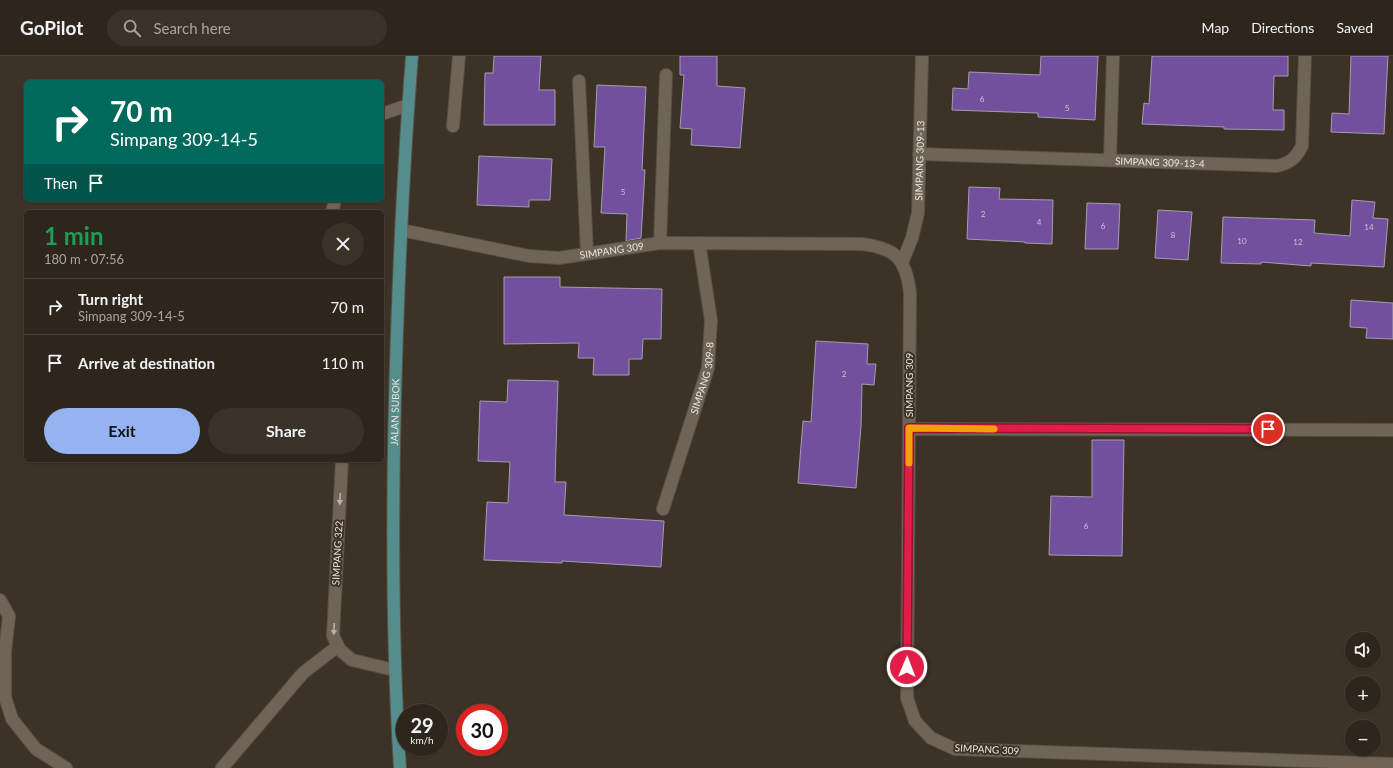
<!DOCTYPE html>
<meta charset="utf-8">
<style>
body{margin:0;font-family:Lato,sans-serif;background:#3a3229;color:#f1f3f6;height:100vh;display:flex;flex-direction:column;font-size:15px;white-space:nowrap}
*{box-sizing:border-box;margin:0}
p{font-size:13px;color:#a7a5a3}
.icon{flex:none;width:22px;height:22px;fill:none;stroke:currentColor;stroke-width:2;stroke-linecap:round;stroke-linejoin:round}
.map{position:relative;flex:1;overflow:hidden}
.panel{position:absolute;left:24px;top:154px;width:360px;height:252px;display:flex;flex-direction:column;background:#2e261c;border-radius:6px;box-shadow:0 1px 3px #0004,0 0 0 1px #49433b}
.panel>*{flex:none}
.hud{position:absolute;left:24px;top:24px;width:360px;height:122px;border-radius:6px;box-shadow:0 1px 3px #0004,0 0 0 1px #49433b;background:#00695c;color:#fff;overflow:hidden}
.tools{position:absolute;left:1345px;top:576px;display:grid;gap:8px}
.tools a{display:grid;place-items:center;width:36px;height:36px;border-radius:50%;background:#2e261c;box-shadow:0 1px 3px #0004,0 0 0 1px #49433b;font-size:20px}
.speed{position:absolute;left:396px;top:648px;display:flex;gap:8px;font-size:20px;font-weight:700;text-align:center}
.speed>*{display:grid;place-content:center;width:52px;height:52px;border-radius:50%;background:#2e261c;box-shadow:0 1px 3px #0004,0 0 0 1px #49433b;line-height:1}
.speed small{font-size:10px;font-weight:400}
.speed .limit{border:6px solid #d22;background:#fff;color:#111}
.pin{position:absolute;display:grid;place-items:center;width:34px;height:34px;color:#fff;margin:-17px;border:2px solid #fff;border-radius:50%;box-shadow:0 1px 4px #0007}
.me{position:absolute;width:44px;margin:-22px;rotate:1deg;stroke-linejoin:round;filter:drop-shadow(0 0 3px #0008)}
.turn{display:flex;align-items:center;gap:14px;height:84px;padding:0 20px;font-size:18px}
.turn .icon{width:52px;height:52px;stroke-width:2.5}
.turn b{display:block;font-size:28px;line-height:34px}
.then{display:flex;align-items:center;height:38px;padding:0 20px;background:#0003;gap:8px;font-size:15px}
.round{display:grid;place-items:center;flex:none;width:42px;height:42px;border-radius:21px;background:#3a3229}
.head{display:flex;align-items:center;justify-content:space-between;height:68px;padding:0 20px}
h1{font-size:24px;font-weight:700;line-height:30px;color:#1e9e55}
.cta{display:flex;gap:8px;margin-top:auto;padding:8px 20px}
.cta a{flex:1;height:46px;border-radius:24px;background:#95b2f1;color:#111;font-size:16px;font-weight:700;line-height:46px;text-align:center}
.cta a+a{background:#3a3229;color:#f1f3f6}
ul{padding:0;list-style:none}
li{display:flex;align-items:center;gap:12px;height:56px;padding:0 20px;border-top:1px solid #49433b}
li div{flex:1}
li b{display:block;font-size:15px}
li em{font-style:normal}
header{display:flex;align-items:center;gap:24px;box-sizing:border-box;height:56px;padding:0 20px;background:#2e261c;border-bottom:1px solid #49433b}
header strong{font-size:19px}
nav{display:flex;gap:22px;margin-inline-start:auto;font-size:14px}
.search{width:280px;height:36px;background:#3a3229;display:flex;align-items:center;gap:10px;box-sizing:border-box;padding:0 14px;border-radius:22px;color:#a7a5a3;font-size:15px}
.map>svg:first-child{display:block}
.building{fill:#73509d;stroke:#a39dae}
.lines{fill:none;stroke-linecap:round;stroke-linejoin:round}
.minor-casing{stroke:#584f45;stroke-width:14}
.major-casing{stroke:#584f45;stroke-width:14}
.minor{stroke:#706457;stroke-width:12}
.major{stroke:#548d8b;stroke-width:12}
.oneway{fill:#bab1a7}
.route-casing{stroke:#92132f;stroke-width:10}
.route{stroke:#e11d48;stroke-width:7}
.slow{stroke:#f59e0b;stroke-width:7}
.labels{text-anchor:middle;stroke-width:4;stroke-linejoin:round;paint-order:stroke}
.number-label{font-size:8px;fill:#cec0cd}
.street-label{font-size:10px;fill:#ece5dd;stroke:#3d3226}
</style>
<header>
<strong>GoPilot</strong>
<div class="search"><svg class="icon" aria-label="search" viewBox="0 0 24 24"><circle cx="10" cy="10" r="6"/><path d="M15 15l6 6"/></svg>Search here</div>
<nav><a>Map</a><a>Directions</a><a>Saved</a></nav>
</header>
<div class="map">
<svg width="1393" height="712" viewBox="0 0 1393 712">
<rect width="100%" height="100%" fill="#3d3226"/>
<!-- building -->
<g class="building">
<path d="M 494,0 L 541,0 L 539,34 L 555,34 L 555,69 L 484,69 L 485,17 L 493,17 Z"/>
<path d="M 680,0 L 717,0 L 717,30 L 745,32 L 740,92 L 691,89 L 692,73 L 680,72 L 684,19 L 680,19 Z"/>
<path d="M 1041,0 L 1098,0 L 1095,64 L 1038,61 L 1038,57 L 952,54 L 953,32 L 968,33 L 969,16 L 1040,19 Z"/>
<path d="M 1152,0 L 1288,0 L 1288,20 L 1274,20 L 1273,54 L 1284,54 L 1284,74 L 1224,73 L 1224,71 L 1142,68 L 1144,47 L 1149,48 Z"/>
<path d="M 1351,0 L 1388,0 L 1384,78 L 1331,76 L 1332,57 L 1349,58 Z"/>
<path d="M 597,29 L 646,31 L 642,114 L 645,114 L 641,182 L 626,185 L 627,158 L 601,157 L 605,91 L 594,91 Z"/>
<path d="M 479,100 L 552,103 L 550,144 L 529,144 L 529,151 L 477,149 Z"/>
<path d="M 969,131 L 1000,132 L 999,143 L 1053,144 L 1052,188 L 1025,187 L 1025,186 L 967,183 Z"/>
<path d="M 1352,144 L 1375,146 L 1373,162 L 1388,163 L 1384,211 L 1311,207 L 1311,210 L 1261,206 L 1261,208 L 1221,207 L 1223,161 L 1315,164 L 1314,177 L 1350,180 Z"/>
<path d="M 1087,147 L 1120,148 L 1118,193 L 1085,193 Z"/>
<path d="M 1158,154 L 1192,156 L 1188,204 L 1155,202 Z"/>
<path d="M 504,221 L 560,221 L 560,231 L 662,233 L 661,283 L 643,283 L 642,303 L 629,303 L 629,319 L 593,319 L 594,302 L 578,302 L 579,287 L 504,288 Z"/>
<path d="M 1351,244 L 1393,247 L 1393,283 L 1366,282 L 1367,272 L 1350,271 Z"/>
<path d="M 816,285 L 868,288 L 867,308 L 876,308 L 874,329 L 862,328 L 861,370 L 856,432 L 798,427 L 803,365 L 811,366 Z"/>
<path d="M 508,324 L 558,325 L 555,426 L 566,426 L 564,459 L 664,465 L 661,511 L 562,505 L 562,507 L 484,504 L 487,446 L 508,447 L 510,406 L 478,405 L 480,345 L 507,346 Z"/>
<path d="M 1092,384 L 1124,384 L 1122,500 L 1049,499 L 1051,440 L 1092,441 Z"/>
</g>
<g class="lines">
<defs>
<g id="minor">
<path d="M 579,25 L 587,197"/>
<path d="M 382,58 L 408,49"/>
<path d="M 453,70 L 459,0"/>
<path id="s1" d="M 919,98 L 1277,110 C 1290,107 1296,102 1302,90 L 1305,0"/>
<path d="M 1110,104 L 1113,0"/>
<path d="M 332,156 L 335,144"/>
<path id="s2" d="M 401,174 L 529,200 L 559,202 L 660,187 L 862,188 C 896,192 906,203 910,237 L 907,642 L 915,665 L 931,682 L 955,693 L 1393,708"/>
<path d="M 660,187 L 666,19"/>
<path id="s3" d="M 902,207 L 912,182 L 918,157 L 922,0"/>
<path d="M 909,373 L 1393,374"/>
<path d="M 342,404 L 333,580 L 340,594 L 352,604 L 394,614"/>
<path id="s4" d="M 663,453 L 708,312 L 711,264 L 699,187"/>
<path d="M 0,544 L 9,560 L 5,596 L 5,641 L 12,663 L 36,693 L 66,712"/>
<path d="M 222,712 L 303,617 L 338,590"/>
</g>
<g id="major">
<path id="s5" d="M 400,712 C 392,589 392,466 395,343 C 398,229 403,114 412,0"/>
</g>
</defs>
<!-- minor casing -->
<use href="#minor" class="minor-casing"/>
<!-- major casing -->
<use href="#major" class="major-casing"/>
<!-- minor -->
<use href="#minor" class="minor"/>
<!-- major -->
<use href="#major" class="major"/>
</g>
<!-- one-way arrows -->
<defs><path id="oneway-solid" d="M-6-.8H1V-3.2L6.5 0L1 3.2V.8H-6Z"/></defs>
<g class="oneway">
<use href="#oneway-solid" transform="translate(340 443) rotate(93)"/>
<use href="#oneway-solid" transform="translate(334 573) rotate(93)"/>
</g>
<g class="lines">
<defs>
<path id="route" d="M 907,611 L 909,372 L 1268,373"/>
</defs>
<!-- route casing -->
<use href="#route" class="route-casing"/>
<!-- route -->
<use href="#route" class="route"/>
<!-- slow -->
<path class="slow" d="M 909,407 L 909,372 L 994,373"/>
</g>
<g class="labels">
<!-- number labels -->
<g class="number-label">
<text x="982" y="46">6</text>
<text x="1067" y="55">5</text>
<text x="623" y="139">5</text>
<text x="983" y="161">2</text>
<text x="1039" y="169">4</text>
<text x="1103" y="173">6</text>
<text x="1369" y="174">14</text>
<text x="1173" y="182">8</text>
<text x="1242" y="188">10</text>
<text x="1298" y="189">12</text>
<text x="844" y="321">2</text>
<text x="1086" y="473">6</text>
</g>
<!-- street labels -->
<g class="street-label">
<text dy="4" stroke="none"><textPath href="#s3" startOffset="105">SIMPANG 309-13</textPath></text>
<text dy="4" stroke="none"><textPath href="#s1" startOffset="241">SIMPANG 309-13-4</textPath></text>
<text dy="4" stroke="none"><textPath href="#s2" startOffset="214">SIMPANG 309</textPath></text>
<text dy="4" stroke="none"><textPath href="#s4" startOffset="137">SIMPANG 309-8</textPath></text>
<text transform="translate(909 329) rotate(-90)" y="4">SIMPANG 309</text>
<text dy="4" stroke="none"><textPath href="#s5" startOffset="356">JALAN SUBOK</textPath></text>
<text transform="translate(337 497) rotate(-87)" y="4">SIMPANG 322</text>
<text transform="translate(987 693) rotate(3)" y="4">SIMPANG 309</text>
</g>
</g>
</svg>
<div class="tools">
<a><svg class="icon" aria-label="sound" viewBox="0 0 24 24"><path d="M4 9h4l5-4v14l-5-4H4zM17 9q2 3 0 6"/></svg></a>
<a>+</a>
<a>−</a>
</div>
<div class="speed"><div>29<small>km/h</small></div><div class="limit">30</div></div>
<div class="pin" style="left:1268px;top:373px;background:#d93025"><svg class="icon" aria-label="arrive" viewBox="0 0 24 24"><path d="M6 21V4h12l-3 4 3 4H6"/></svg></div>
<svg class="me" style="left:907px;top:611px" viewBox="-20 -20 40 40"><circle r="17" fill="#e11d48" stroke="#fff" stroke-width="3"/><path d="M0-11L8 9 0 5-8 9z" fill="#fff"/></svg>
<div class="hud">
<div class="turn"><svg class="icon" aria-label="right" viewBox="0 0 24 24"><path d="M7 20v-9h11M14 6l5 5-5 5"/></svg><div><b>70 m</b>Simpang 309-14-5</div></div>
<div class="then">Then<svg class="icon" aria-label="arrive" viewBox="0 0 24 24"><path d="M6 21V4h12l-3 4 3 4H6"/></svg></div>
</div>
<section class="panel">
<div class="head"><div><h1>1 min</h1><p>180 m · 07:56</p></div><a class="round"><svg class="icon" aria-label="close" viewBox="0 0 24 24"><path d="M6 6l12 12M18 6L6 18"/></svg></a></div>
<ul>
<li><svg class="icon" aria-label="right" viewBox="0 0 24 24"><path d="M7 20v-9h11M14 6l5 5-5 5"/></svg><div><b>Turn right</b><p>Simpang 309-14-5</p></div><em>70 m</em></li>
<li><svg class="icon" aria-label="arrive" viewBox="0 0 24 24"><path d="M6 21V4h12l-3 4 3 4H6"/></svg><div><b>Arrive at destination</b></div><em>110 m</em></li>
</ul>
<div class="cta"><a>Exit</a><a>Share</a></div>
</section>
</div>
